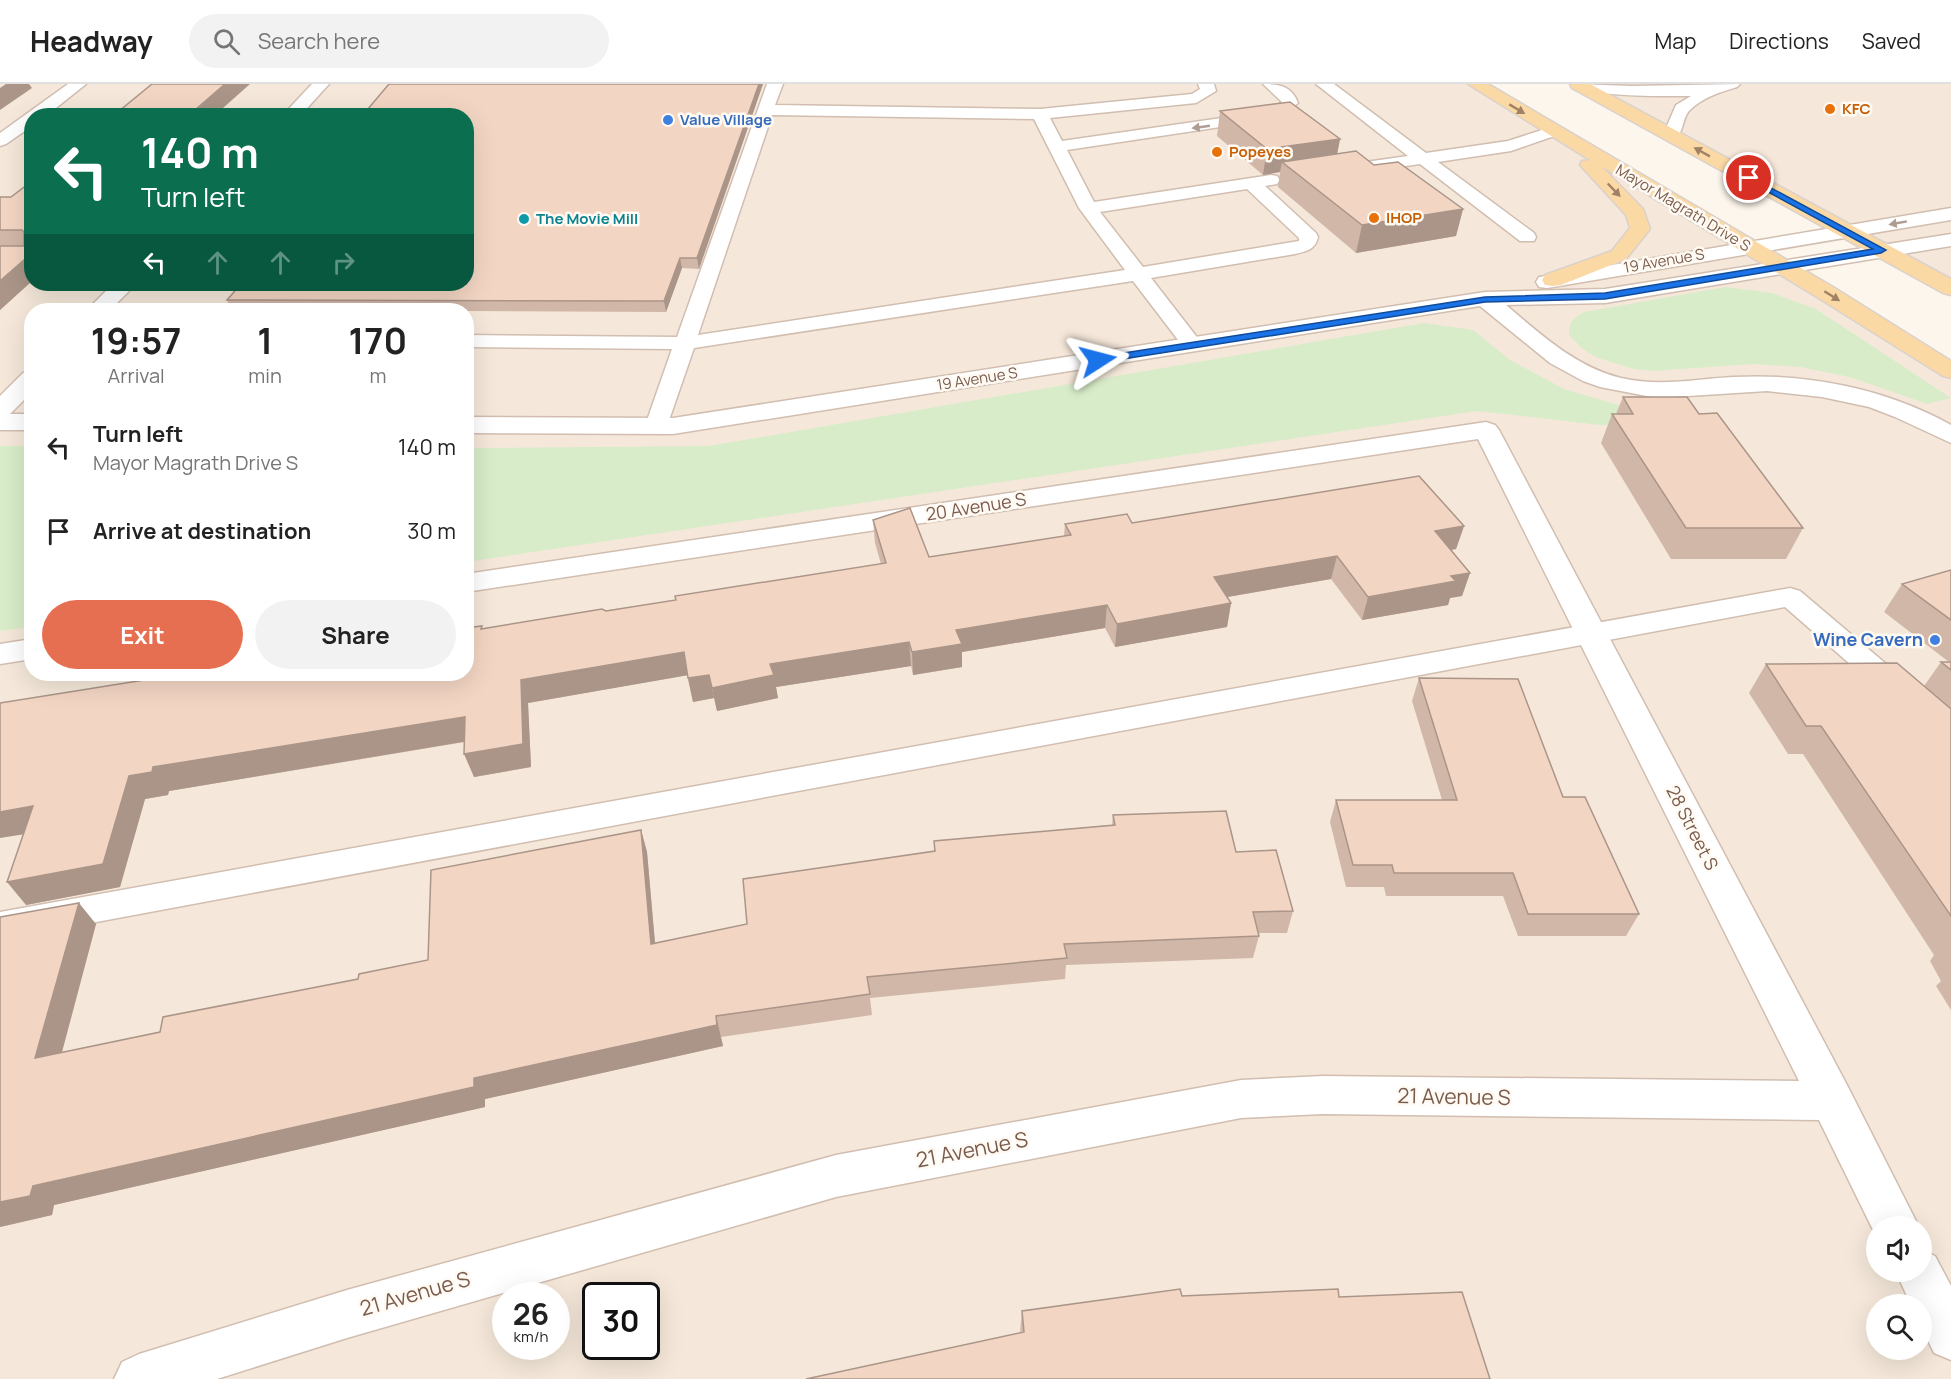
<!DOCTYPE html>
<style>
body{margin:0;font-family:Manrope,sans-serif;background:#f2f2f2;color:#222;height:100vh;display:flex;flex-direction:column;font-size:22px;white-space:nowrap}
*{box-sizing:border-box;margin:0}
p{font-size:20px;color:#767676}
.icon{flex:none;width:33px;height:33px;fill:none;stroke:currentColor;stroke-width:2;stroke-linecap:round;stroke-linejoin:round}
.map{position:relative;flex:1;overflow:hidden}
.sheet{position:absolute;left:24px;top:219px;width:450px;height:378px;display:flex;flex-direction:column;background:#fff;border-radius:24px;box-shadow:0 6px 24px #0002}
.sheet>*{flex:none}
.guide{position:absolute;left:24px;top:24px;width:450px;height:183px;border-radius:24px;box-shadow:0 6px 24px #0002;background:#0b6e4f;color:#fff;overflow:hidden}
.fabs{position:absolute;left:1866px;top:1132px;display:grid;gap:12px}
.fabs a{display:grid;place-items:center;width:66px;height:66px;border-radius:50%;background:#fff;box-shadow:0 6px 24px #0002;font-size:30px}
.speed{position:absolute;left:492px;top:1198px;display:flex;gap:12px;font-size:30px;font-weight:700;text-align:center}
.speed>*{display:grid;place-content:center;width:78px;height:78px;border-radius:50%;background:#fff;box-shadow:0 6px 24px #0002;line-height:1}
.speed small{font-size:15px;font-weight:400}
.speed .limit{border:3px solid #111;border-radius:9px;background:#fff;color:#111}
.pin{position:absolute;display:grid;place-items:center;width:51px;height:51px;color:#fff;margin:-26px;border:3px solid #fff;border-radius:50%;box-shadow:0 2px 6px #0007}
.me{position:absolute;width:66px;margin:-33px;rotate:81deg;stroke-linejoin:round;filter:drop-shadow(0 0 4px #0008)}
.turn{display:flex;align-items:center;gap:21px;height:126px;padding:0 18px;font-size:27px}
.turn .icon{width:78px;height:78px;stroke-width:2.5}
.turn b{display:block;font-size:42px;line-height:51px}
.lanes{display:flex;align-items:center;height:57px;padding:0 18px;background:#0003;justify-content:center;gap:30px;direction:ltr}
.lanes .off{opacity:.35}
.eta{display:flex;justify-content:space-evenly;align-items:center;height:102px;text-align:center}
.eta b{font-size:36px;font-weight:700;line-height:42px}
.action{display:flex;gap:12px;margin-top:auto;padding:12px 18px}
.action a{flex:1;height:69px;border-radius:36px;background:#e76f51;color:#fff;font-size:24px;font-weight:700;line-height:69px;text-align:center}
.action a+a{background:#f2f2f2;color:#222}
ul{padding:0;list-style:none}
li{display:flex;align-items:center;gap:18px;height:84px;padding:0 18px}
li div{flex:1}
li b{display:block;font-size:22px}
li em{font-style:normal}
header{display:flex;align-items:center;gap:36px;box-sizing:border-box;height:84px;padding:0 30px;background:#fff;border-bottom:2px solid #e0e0e0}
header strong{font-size:28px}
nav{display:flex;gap:33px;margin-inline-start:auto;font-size:21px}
.search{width:420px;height:54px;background:#f2f2f2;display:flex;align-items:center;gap:15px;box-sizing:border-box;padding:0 21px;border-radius:33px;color:#767676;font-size:22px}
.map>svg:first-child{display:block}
.residential{fill:#f5e8da;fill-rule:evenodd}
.green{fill:#d8ecc9}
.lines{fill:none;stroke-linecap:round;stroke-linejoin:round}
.service-casing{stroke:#d1beb0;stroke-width:3}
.minor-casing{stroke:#d1beb0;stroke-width:3}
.primary-casing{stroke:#dad1cd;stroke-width:3}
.service{fill:#fff;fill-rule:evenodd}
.minor{fill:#fff;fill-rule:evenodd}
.primary{fill:#fbd9a5;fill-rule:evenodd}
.wall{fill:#d1b7a8}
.shaded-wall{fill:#aa9588}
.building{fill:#f3d5c3;stroke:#aa9588;stroke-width:1.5}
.oneway{fill:#a18267}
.oneway2{fill:#af9d94}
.route{fill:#1a73e8;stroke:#114b97;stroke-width:1.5}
.food-dot{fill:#e8710a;stroke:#fffaf3;stroke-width:2}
.shop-dot{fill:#3f7fe0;stroke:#fffaf3;stroke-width:2}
.culture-dot{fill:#0f9aa8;stroke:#fffaf3;stroke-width:2}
.labels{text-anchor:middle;stroke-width:5;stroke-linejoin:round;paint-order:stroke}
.far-food-label{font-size:15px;font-weight:bold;fill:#c56008;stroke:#fffaf3;text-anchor:start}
.far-shop-label{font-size:15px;font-weight:bold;fill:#366cbe;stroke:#fffaf3;text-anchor:start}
.far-street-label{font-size:15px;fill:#7a5c4d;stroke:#fffaf3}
.far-culture-label{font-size:15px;font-weight:bold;fill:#0d838f;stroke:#fffaf3;text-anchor:start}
.street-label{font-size:18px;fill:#7a5c4d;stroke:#fffaf3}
.shop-label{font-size:18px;font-weight:bold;fill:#366cbe;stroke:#fffaf3;text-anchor:end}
.near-street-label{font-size:21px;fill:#7a5c4d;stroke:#fffaf3}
</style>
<header>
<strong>Headway</strong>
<div class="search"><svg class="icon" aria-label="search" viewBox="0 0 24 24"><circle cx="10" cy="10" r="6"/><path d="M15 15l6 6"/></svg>Search here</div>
<nav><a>Map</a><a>Directions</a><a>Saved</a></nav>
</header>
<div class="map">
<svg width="1951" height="1295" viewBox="0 0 1951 1295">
<rect width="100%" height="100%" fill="#fdf6ec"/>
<!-- residential -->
<g class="residential">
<path d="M 0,0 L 1478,0 L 1951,285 L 1951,1295 L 0,1295 ZM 32,32 L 466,32 L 466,200 L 32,200 ZM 32,226 L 466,226 L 466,590 L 32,590 ZM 1876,1143 L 1922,1143 L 1922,1188 L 1876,1188 ZM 506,1212 L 556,1212 L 556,1263 L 506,1263 ZM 596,1212 L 646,1212 L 646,1263 L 596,1263 ZM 1876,1221 L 1922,1221 L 1922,1266 L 1876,1266 Z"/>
<path d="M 1582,0 L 1951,0 L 1951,206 Z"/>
</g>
<!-- green -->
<g class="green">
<path d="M 1725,203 L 1772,209 L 1816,225 L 1951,314 L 1927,320 L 1850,293 L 1800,283 L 1753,280 L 1653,287 L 1634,285 L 1598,274 L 1584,266 L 1569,251 C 1569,238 1573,234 1584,228 Z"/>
<path d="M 1424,239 L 1473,246 L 1510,276 L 1564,305 L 1625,323 L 1719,340 L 1600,341 L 1477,327 L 467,478 L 467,364 L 709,362 Z"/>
<path d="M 0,362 L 31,362 L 32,543 L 0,547 Z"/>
</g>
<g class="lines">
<defs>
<g id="service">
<path d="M 68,0 L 86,0 L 46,32 L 32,32 L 32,42 L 6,60 L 0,62 L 0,49 Z"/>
<path d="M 767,0 L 783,0 L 775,21 L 1040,25 L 1192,10 L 1200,5 L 1198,0 L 1214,0 L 1216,7 L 1196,19 L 1050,34 L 1062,57 L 1270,27 L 1282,18 L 1263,0 C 1279,0 1292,2 1298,19 L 1281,34 L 1067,66 L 1094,118 L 1271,91 L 1277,92 L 1280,96 L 1277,100 L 1265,102 L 1316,149 L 1318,153 C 1315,166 1307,167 1295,170 L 1151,194 L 1203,261 L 1199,265 L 1192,267 L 1185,265 L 1133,197 L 694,264 L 667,342 L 664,347 L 656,349 L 648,347 L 645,342 L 672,265 L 466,263 L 466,251 L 677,253 ZM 772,31 L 1034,35 L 1079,124 L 1125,186 L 698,251 ZM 1247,105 L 1299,154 L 1299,157 L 1143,183 L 1100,128 Z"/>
<path d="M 1316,0 L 1334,0 L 1426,69 L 1508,57 L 1548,44 L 1560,44 L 1562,47 L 1560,50 L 1511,67 L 1438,78 L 1534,149 L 1536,153 L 1534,157 L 1520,157 L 1420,80 L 1343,91 L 1337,90 L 1334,86 L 1337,82 L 1408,72 Z"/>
<path d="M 1576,0 L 1632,2 L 1740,0 L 1737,3 C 1721,8 1703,13 1690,26 C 1681,34 1685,52 1671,56 L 1663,51 L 1676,21 L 1691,12 C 1670,12 1589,14 1576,0 Z"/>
<path d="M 1790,504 L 1800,507 L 1951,635 L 1951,662 L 1940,659 L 1785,523 L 0,856 L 0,828 Z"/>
</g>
<g id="minor">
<path d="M 312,0 L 329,0 L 300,32 L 282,32 Z"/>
<path d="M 1951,124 L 1951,136 L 1547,204 L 1539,203 L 1536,198 L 1539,193 L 1547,192 Z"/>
<path d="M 1951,150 L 1951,162 L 1605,219 L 1506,221 C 1540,250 1576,283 1621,294 C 1660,303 1695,295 1734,293 C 1807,289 1887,305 1951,341 L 1951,359 L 1895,333 L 1869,323 L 1822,313 L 1767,307 L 1657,314 L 1600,303 L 1583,297 L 1550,279 L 1480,222 L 673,350 L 466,349 L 466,333 L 673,334 L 1485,208 L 1605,205 Z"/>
<path d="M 113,200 L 136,200 L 110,226 L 87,226 Z"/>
<path d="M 32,287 L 32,308 L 10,330 L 32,330 L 32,346 L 0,346 L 0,312 L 23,289 Z"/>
<path d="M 1486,338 L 1495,341 L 1499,346 L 1848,1003 L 1919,1143 L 1876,1143 L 1876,1152 L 1819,1036 L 1323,1030 L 1241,1034 L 836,1113 L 347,1254 L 217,1295 L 114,1295 L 122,1278 L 139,1270 L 347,1206 L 836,1071 L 1241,996 L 1323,992 L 1799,997 L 1478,355 L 466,508 L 466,490 Z"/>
<path d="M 32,555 L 32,575 L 0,580 L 0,560 Z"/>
<path d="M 1922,1166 L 1935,1172 L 1951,1202 L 1951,1276 L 1934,1269 L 1922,1244 L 1922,1221 L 1911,1221 L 1896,1188 L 1922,1188 Z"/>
</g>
<g id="primary">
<path d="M 1468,0 L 1488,0 L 1833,203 L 1951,277 L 1951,294 L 1943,292 L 1817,213 L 1601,82 L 1643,125 L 1650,145 L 1626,175 L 1561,201 L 1553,202 L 1545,201 L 1542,196 L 1545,191 L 1612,167 L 1630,144 L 1626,131 L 1580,81 L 1582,77 L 1590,76 Z"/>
<path d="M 1570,0 L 1590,0 L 1951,195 L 1951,211 L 1943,209 L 1572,4 Z"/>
</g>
</defs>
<!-- service casing -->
<use href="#service" class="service-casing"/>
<!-- minor casing -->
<use href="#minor" class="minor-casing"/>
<!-- primary casing -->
<use href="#primary" class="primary-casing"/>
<!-- service -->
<use href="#service" class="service"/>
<!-- minor -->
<use href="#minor" class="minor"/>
<!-- primary -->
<use href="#primary" class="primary"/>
</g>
<!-- wall -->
<g class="wall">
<path d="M 763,0 L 699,185 L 682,184 L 666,228 L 232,226 L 227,216 Z"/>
<path d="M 1220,27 L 1340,55 L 1337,70 L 1374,81 L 1463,125 L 1456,152 L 1356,169 L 1278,103 L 1280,88 L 1263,91 L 1217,52 Z"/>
<path d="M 32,97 L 32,197 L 0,226 L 0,113 L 11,113 Z"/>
<path d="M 1623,313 L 1699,330 L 1803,444 L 1786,475 L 1671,475 L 1601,359 L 1612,330 L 1616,330 Z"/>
<path d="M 873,436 L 929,473 L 1064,452 L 1065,440 L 1132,439 L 1464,442 L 1456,465 L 1451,466 L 1470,489 L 1462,512 L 1450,514 L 1448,521 L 1362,536 L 1331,495 L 1227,513 L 1231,519 L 1227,543 L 1115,563 L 1105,544 L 962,568 L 962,583 L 913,591 L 911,582 L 776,603 L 778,614 L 717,627 L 714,614 L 693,618 L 687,591 L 528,619 L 531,683 L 474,693 L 465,658 L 169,707 L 168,711 L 145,715 L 120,803 L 26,821 L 23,751 L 482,545 L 676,516 L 881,480 L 875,459 Z"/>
<path d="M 1951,486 L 1951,926 L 1936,902 L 1941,897 L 1930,877 L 1934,871 L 1803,670 L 1788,670 L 1749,609 L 1766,580 L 1924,602 L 1941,578 L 1949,578 L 1884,528 L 1902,500 Z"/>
<path d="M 1419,594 L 1563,713 L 1639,830 L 1626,852 L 1518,852 L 1503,812 L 1386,812 L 1384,803 L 1346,803 L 1330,738 L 1336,716 L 1442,716 L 1412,617 Z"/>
<path d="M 1113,731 L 1236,768 L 1293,827 L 1287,849 L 1258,849 L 1259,852 L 1253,874 L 1066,881 L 1065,895 L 870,914 L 872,931 L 721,953 L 723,962 L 485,1015 L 485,1023 L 54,1121 L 52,1131 L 0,1143 L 0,833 L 96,840 L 62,968 L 160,948 L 428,876 L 641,746 L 647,768 L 655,859 L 747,840 L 935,767 L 934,757 L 1112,741 Z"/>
<path d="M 1180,1205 L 1020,1248 L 1022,1227 Z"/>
</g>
<!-- shaded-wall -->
<g class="shaded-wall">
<path d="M 6,0 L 29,0 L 32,4 L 0,26 L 0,4 Z"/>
<path d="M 225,0 L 250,0 L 214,32 L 188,32 Z"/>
<path d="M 759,0 L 763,0 L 699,185 L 697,174 Z"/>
<path d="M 1340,55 L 1335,81 L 1282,78 L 1280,88 L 1263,91 L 1267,65 Z"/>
<path d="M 1463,125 L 1456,152 L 1356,169 L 1362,141 Z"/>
<path d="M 32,169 L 32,197 L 0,226 L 0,197 Z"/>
<path d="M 680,174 L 682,184 L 666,228 L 664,217 Z"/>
<path d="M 1464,442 L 1456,465 L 1428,470 L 1435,447 Z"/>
<path d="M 1337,472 L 1331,495 L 1210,516 L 1214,493 Z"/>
<path d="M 1470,489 L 1462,512 L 1450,514 L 1448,521 L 1362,536 L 1368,513 L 1451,492 Z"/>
<path d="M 1231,519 L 1227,543 L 1115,563 L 1117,540 Z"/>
<path d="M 1107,521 L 1105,544 L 962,568 L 962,583 L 913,591 L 912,568 L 956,546 Z"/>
<path d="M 909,558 L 911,582 L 776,603 L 778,614 L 717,627 L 712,604 L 770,580 Z"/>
<path d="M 684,568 L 689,591 L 528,619 L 531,683 L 474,693 L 464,670 L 521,596 Z"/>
<path d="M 709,591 L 714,614 L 693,618 L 688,594 Z"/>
<path d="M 465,633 L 474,656 L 169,707 L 168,711 L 145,715 L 120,803 L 26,821 L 7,798 L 129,692 L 153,683 Z"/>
<path d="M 33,722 L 51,746 L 0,754 L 0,728 Z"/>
<path d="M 641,746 L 647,768 L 657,882 L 651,860 Z"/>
<path d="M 79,819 L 96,840 L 55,994 L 35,974 Z"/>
<path d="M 716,932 L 723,962 L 485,1015 L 485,1023 L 54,1121 L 52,1131 L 0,1143 L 0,1118 L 33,1102 L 474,994 Z"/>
</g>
<!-- building -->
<g class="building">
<path d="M 152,0 L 225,0 L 188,32 L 113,32 Z"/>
<path d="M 389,0 L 759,0 L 697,174 L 680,174 L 664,217 L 227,216 L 241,200 L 466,200 L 466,32 L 362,32 Z"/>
<path d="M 1290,18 L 1340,55 L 1267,65 L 1220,27 Z"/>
<path d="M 1356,67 L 1374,81 L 1398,78 L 1463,125 L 1362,141 L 1282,78 Z"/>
<path d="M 32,97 L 32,169 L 0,197 L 0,162 L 24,162 L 24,148 L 22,146 L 0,146 L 0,113 L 11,113 Z"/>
<path d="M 1623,313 L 1687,313 L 1699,330 L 1717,329 L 1803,444 L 1686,444 L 1612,330 L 1633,330 Z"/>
<path d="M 1419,392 L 1464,442 L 1435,447 L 1470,489 L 1451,492 L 1456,497 L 1368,513 L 1337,472 L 1214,493 L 1231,519 L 1117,540 L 1107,521 L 956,546 L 962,560 L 912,568 L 909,558 L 770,580 L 774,591 L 712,604 L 709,591 L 688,594 L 684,568 L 521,596 L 523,660 L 464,670 L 465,633 L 153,683 L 152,688 L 129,692 L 103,780 L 7,798 L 33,722 L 0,728 L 0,619 L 182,590 L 466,590 L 466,544 L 482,542 L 481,545 L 602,525 L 606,527 L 676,516 L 675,512 L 886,479 L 873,436 L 910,424 L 929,473 L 1071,451 L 1065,440 L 1127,430 L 1132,439 Z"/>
<path d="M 1951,486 L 1951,536 L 1902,500 Z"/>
<path d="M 1941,578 L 1951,578 L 1951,586 Z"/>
<path d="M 1897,579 L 1951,625 L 1951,832 L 1821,642 L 1806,642 L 1766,580 Z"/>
<path d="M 1419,594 L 1518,595 L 1563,713 L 1585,713 L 1639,830 L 1528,830 L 1513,789 L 1394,789 L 1392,781 L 1353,781 L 1336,716 L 1457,716 Z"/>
<path d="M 1226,727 L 1236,768 L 1276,766 L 1293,827 L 1253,828 L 1259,852 L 1064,860 L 1067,874 L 867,893 L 870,910 L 716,932 L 717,941 L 474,994 L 474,1003 L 33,1102 L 30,1112 L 0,1118 L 0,833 L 79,819 L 35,974 L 160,948 L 163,933 L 358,895 L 359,890 L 428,876 L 431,786 L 641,746 L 651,860 L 747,840 L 743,795 L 935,767 L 934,757 L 1115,741 L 1113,731 Z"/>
<path d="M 1180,1205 L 1182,1212 L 1338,1205 L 1339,1213 L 1462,1208 L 1490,1295 L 806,1295 L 1024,1248 L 1022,1227 Z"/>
</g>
<!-- one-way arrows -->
<defs><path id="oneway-solid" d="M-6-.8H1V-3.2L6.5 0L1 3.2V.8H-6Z" transform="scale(1.5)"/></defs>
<g class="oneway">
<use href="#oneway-solid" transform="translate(1517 25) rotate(31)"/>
<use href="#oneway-solid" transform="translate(1702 68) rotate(-151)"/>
<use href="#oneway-solid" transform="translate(1614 106) rotate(46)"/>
<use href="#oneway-solid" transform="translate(1832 212) rotate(32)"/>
</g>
<g class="oneway2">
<use href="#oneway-solid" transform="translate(1201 43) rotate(172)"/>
<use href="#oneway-solid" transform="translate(1898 139) rotate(170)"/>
</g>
<!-- route -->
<path class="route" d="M 1749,92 L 1886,166 L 1881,169 L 1605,215 L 1485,218 L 1098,279 L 1093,276 L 1098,273 L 1485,213 L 1605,209 L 1873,165 L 1746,96 L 1745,94 Z"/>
<!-- markers -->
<g class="food-dot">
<circle cx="1830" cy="25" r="6"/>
<circle cx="1217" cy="68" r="6"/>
<circle cx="1374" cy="134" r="6"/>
</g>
<g class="shop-dot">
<circle cx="668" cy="36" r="6"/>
<circle cx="1935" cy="556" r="6"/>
</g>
<circle class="culture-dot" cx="524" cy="135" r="6"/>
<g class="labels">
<!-- far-food labels -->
<g class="far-food-label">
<text x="1842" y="30">KFC</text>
<text x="1229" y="73">Popeyes</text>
<text x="1386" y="139">IHOP</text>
</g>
<!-- far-shop labels -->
<g class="far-shop-label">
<text x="680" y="41">Value Village</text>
</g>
<!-- far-street labels -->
<g class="far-street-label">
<text transform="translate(1683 124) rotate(31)" y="5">Mayor Magrath Drive S</text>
<text transform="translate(1664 177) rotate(-10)" y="5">19 Avenue S</text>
<text transform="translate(977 295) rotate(-9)" y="5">19 Avenue S</text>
</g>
<!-- far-culture labels -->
<g class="far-culture-label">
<text x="536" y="140">The Movie Mill</text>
</g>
<!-- street labels -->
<g class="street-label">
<text transform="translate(976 423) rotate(-9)" y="6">20 Avenue S</text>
<text transform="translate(1692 744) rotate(63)" y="6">28 Street S</text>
</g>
<!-- shop labels -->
<g class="shop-label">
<text x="1923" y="562">Wine Cavern</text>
</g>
<!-- near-street labels -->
<g class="near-street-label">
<text transform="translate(1454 1013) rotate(1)" y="7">21 Avenue S</text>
<text transform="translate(972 1066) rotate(-11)" y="7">21 Avenue S</text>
<text transform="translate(415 1210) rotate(-16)" y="7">21 Avenue S</text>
</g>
</g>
</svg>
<div class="fabs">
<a><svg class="icon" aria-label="sound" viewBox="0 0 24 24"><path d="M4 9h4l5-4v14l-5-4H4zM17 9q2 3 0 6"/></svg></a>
<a><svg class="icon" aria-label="search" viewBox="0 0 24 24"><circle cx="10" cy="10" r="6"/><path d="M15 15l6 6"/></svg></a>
</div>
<div class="speed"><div>26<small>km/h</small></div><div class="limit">30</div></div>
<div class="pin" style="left:1749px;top:94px;background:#d93025"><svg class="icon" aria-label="arrive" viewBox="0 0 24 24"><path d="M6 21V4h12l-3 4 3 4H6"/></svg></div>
<svg class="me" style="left:1098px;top:276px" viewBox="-20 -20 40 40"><path d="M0-17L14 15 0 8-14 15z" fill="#1a73e8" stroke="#fff" stroke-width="4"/></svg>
<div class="guide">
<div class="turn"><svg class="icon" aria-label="left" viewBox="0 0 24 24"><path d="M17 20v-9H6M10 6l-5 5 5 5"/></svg><div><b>140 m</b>Turn left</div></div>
<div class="lanes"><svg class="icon" aria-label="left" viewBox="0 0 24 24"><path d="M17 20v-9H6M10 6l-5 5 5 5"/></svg><svg class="icon off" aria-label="ahead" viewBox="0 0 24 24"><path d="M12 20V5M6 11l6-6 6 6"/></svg><svg class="icon off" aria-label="ahead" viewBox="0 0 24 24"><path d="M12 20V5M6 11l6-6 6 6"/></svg><svg class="icon off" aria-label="right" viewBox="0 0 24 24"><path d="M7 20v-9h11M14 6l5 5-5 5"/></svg></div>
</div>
<section class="sheet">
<div class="eta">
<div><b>19:57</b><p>Arrival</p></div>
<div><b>1</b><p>min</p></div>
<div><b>170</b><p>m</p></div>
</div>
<ul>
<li><svg class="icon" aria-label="left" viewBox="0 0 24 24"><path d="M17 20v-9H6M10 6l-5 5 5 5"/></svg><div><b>Turn left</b><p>Mayor Magrath Drive S</p></div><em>140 m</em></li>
<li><svg class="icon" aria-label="arrive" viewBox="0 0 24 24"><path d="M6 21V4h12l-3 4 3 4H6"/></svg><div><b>Arrive at destination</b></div><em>30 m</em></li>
</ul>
<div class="action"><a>Exit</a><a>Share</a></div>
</section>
</div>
